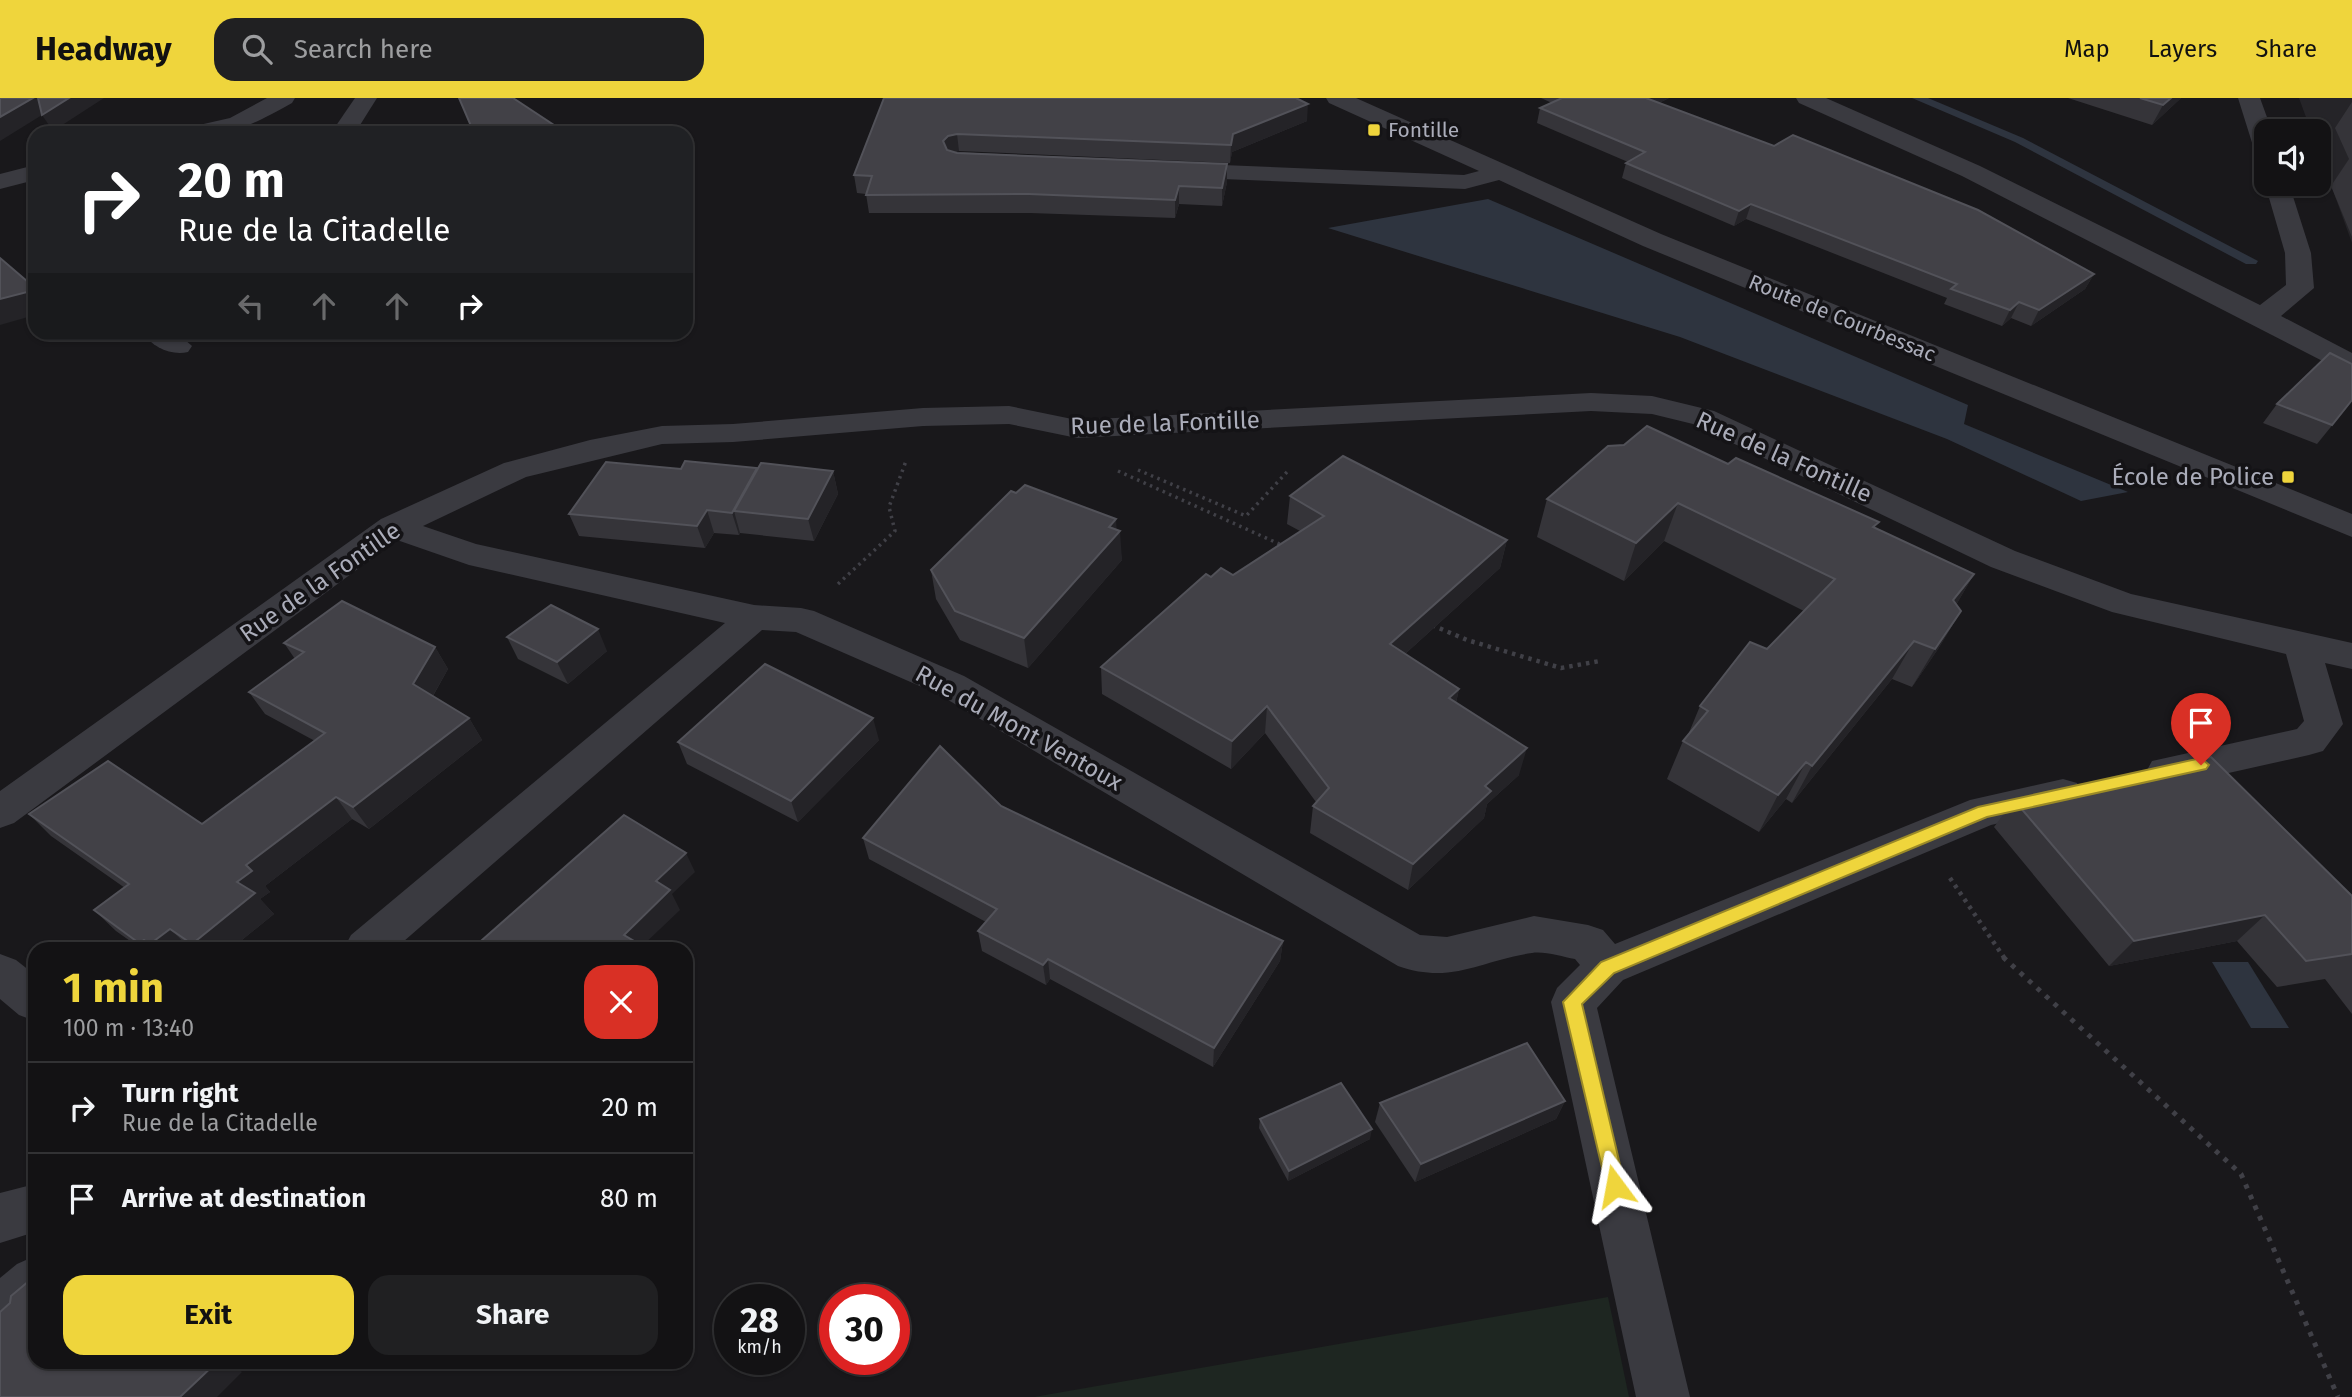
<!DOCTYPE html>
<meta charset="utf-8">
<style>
body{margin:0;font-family:"Fira Sans",sans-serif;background:#202022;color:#f1f3f6;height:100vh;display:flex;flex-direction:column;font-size:26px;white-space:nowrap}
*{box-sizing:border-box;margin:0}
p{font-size:23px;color:#9d9ea0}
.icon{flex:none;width:38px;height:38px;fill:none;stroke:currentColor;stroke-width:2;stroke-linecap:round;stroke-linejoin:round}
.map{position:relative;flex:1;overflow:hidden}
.drawer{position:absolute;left:28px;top:844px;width:665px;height:427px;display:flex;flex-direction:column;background:#131214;border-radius:21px;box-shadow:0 2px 5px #0004,0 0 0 2px #323234}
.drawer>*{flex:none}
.top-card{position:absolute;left:28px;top:28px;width:665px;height:214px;border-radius:21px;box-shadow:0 2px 5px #0004,0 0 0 2px #323234;background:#202124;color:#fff;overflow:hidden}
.buttons{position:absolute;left:2254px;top:21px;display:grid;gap:14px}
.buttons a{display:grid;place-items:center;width:77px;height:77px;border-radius:14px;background:#131214;box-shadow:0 2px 5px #0004,0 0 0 2px #323234;font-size:35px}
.speed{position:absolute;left:714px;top:1186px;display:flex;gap:14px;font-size:35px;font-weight:700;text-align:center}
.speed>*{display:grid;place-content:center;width:91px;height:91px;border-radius:50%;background:#131214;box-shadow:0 2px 5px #0004,0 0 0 2px #323234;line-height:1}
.speed small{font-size:18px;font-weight:400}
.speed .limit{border:10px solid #d22;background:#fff;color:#111}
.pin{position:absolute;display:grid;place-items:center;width:60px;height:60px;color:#fff;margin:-72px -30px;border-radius:50% 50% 50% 0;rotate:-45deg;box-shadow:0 0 7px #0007}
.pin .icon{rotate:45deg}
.me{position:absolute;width:77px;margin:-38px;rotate:347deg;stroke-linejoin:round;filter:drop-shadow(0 0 5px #0008)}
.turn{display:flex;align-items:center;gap:24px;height:147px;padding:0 35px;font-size:32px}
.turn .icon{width:91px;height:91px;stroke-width:2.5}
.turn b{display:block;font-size:49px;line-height:60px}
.lanes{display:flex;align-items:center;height:66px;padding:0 35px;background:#0003;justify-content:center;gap:35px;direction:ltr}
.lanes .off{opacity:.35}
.round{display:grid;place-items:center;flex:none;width:74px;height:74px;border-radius:21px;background:#202022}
.summary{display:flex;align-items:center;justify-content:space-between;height:119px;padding:0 35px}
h1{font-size:42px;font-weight:700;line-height:52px;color:#efd53c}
.primary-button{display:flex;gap:14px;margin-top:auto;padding:14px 35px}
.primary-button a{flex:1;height:80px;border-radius:21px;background:#efd53c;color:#111;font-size:28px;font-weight:700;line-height:80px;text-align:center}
.primary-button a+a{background:#202022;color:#f1f3f6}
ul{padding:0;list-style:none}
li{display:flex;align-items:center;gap:21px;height:91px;padding:0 35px;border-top:2px solid #323234}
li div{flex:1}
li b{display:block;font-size:26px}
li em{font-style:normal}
header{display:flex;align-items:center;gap:42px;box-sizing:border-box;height:98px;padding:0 35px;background:#efd53c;color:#111}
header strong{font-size:33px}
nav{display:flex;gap:38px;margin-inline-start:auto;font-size:24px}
.search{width:490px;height:63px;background:#202022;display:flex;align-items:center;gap:18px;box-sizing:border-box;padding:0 24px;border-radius:21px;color:#9d9ea0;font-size:26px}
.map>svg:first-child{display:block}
.built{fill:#252428}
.green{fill:#1e2621}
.water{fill:#2e343f}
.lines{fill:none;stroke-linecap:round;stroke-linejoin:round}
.stream{fill:#2e343f;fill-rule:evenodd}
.path-far2{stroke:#404047;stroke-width:3.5;stroke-dasharray:2.5 4.5;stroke-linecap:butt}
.path-far1{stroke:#404047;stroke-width:4.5;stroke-dasharray:3.5 5;stroke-linecap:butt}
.path{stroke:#404047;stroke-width:5;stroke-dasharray:4.5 7;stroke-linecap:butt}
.minor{fill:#3a3a40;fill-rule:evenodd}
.wall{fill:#353439}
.shaded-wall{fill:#242327}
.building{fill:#424147;stroke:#525259;stroke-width:2}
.route{fill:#efd53c;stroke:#9b8a27;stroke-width:2}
.poi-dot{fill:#efd53c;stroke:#141316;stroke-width:2.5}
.labels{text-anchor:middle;stroke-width:7;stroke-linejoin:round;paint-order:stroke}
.far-poi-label{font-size:21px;fill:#abadba;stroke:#141316;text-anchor:start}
.far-street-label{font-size:21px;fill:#abadba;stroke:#141316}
.street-label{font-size:24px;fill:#abadba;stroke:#141316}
.poi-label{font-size:24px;fill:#abadba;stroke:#141316;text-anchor:end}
</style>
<header>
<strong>Headway</strong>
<div class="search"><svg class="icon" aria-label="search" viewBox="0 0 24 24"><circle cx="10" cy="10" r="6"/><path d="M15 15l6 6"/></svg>Search here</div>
<nav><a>Map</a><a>Layers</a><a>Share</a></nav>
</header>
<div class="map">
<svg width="2352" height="1299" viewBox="0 0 2352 1299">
<rect width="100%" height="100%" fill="#19181b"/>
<!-- built -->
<path class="built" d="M 2299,0 L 2352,0 L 2352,145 L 2319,54 L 2319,33 L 2311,33 Z"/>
<!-- green -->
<path class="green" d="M 1608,1199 L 1629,1299 L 1034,1299 Z"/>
<!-- water -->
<g class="water">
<path d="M 1488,101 L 1968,307 L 1964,326 L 2128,394 L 2081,403 L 1947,341 L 1680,239 L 1328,130 Z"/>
<path d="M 2212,864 L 2248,864 L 2289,930 L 2251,930 Z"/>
</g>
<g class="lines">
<!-- stream -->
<path class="stream" d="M 1912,0 L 1928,0 L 2023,40 L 2258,163 L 2256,166 L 2246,166 L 2015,44 Z"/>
<!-- path-far2 -->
<g class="path-far2">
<path d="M 1138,372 L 1246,418 L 1287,374"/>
<path d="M 1118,373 L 1286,449"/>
<path d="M 838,486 L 895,433 L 889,409 L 906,363"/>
</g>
<!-- path-far1 -->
<g class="path-far1">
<path d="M 1432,527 L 1467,542 L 1561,570 L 1600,563"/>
<path d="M 1950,780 L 2005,861"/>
</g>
<!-- path -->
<path class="path" d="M 2003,859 L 2241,1076 L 2338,1299"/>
<!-- minor -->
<g class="minor">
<path d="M 267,0 L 295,0 L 292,5 C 245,31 237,35 182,35 L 186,30 L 230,20 Z"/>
<path d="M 355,0 L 377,0 L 355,35 L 331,35 Z"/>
<path d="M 1326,0 L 1356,0 L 1661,136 L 2352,416 L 2352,439 L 1643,148 L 1499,82 L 1465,91 L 1173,79 L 1164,77 L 1161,72 L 1164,67 L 1173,65 L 1464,77 L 1479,73 L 1329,5 Z"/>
<path d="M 1796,0 L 1826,0 L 1980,68 L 2260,207 L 2286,187 L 2285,155 L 2265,86 L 2266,84 L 2289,86 L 2311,155 L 2314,190 L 2281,218 L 2352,255 L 2352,276 L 2342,273 L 1962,78 L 1799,5 Z"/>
<path d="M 2238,0 L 2260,0 L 2272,33 L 2266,33 L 2266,58 L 2258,56 L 2254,51 Z"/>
<path d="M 35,67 L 35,82 L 0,91 L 0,76 Z"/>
<path d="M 142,234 L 176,234 L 192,248 L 188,254 C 171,258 152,249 142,234 Z"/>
<path d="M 1591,295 L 1652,298 L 1714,313 L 2015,453 L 2131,496 L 2352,545 L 2352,571 L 2325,565 L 2343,626 L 2323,653 L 2309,657 L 2166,689 L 2152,685 L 2146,674 L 2152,663 L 2297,631 L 2304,623 L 2286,556 L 2112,514 L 1991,469 L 1693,326 L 1652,316 L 1591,313 L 1077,340 L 1009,326 L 923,328 L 733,344 L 662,346 L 526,379 L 423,428 L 476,446 L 754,507 L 801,510 L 814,513 L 964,578 L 1420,837 L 1447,839 L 1534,818 L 1588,827 L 1603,832 L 1615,846 L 1970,702 L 2063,681 L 2077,685 L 2083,696 L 2077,707 L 1991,727 L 1623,882 L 1597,910 L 1690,1299 L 1636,1299 L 1551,904 L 1557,890 L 1580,867 L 1575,861 C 1562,859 1545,853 1532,855 C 1481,862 1452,887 1398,868 L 938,596 L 796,534 L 762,532 L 396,850 L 344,850 L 351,837 L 725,525 L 469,467 L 397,442 L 14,725 L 0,730 L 0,693 L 381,421 L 504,365 L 590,342 L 662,328 L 733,326 L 923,310 L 1009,308 L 1077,322 Z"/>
<path d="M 0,856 L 16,862 L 35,877 L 35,923 L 19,917 L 0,901 Z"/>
<path d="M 35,1086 L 35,1134 L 0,1145 L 0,1095 Z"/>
<path d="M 35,1158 L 35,1218 L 19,1233 L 0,1240 L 0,1180 L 17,1166 Z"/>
</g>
</g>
<!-- wall -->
<g class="wall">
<path d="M 884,0 L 1301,3 L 1307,23 L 1232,54 L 1230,65 L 959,53 L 955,54 L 1227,66 L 1227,84 L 1222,108 L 1179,106 L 1175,120 L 1030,115 L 869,115 L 866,96 L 857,95 L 854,77 Z"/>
<path d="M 1541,0 L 1669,0 L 1659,5 L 2094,176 L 2085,191 L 2031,228 L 2011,220 L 2002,228 L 1944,206 L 1947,200 L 1746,121 L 1734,128 L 1622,80 L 1626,65 L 1628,64 L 1537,25 L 1540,10 L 1552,5 Z"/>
<path d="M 2068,0 L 2181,0 L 2152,27 Z"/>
<path d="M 2352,4 L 2352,139 L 2331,88 L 2349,61 L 2335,30 Z"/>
<path d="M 2352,303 L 2317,346 L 2263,325 L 2277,306 Z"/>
<path d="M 1728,366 L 1876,430 L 1974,476 L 1956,507 L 1961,513 L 1938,551 L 1912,589 L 1892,581 L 1792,705 L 1786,701 L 1759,734 L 1667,681 L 1683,643 L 1688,637 L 1700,608 L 1767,551 L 1804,513 L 1664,443 L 1624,483 L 1537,439 L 1547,401 Z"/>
<path d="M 681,371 L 833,373 L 838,396 L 814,443 L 740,435 L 739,437 L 714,435 L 705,450 L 579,438 L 569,416 Z"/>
<path d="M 1016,395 L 1117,432 L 1122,462 L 1028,570 L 960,542 L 936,501 L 931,472 Z"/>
<path d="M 1290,398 L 1507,442 L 1500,470 L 1405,556 L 1459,591 L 1456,605 L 1519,677 L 1487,706 L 1484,720 L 1408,792 L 1310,735 L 1313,708 L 1316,704 L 1265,635 L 1231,671 L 1102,596 L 1101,569 L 1211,479 L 1233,477 L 1300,433 L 1287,426 Z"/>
<path d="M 507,539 L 607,553 L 568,586 L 518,561 Z"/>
<path d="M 284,545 L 435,549 L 448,571 L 433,598 L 469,620 L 482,642 L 369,731 L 352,721 L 265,788 L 270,794 L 260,801 L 274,816 L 232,850 L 140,850 L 116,833 L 94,812 L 125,790 L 51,738 L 29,716 L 202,726 L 315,643 L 265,616 L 249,594 L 295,561 Z"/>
<path d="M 879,642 L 798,724 L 687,666 L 678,644 Z"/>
<path d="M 2014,702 L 2352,798 L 2352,916 L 2325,881 L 2277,889 L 2237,843 L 2109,868 L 1994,729 Z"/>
<path d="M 1001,708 L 1283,843 L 1280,863 L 1213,969 L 1050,881 L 1046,887 L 982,853 L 978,833 L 986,824 L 869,761 L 863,740 Z"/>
<path d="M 1565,1003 L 1556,1021 L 1415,1084 L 1375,1024 L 1380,1005 Z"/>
<path d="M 1260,1021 L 1370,1041 L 1288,1083 L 1259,1030 Z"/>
</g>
<!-- shaded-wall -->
<g class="shaded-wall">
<path d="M 33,0 L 104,0 L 53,33 L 42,17 L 0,43 L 0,19 Z"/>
<path d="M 1643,0 L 1669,0 L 1640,14 Z"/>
<path d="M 2171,0 L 2181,0 L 2152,27 L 2163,7 Z"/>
<path d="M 1308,6 L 1307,23 L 1232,54 L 1230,65 L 1231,47 L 1233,36 Z"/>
<path d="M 957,36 L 959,53 L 950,55 L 945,61 L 943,43 L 948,38 Z"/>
<path d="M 1227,66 L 1227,84 L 1222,108 L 1222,90 Z"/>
<path d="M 1179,88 L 1179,106 L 1175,120 L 1175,102 Z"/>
<path d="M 1751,106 L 1746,121 L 1734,128 L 1739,113 Z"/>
<path d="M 2094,176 L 2085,191 L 2031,228 L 2039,212 Z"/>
<path d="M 35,192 L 35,217 L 0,227 L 0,201 Z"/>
<path d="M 2019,204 L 2011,220 L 2002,228 L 2010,212 Z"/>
<path d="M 757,370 L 734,413 L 740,435 L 739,437 L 732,415 Z"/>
<path d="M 833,373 L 838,396 L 814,443 L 808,421 Z"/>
<path d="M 1678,405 L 1664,443 L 1624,483 L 1636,445 Z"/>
<path d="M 707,412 L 714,435 L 705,450 L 697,428 Z"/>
<path d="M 1116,421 L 1117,437 L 1120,433 L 1122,462 L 1028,570 L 1024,540 L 1109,429 Z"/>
<path d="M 1507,442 L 1500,470 L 1385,574 L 1390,546 Z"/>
<path d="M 1974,476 L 1952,514 L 1953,502 Z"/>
<path d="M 1961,513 L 1938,551 L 1912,589 L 1935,551 Z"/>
<path d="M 598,531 L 607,553 L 568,586 L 557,564 Z"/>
<path d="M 1914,543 L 1892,581 L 1792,705 L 1812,668 Z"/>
<path d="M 435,549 L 448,571 L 427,608 L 413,586 Z"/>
<path d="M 1459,591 L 1453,618 L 1449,600 Z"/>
<path d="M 1267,608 L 1265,635 L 1231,671 L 1232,643 Z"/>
<path d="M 469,620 L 482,642 L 369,731 L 353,709 Z"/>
<path d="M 873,620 L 879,642 L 798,724 L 791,703 Z"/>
<path d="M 1527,650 L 1519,677 L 1487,706 L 1484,720 L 1408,792 L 1413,766 L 1485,688 Z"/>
<path d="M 1806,664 L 1786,701 L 1759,734 L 1778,697 Z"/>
<path d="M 336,699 L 352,721 L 265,788 L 270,794 L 260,801 L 274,816 L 232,850 L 196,850 L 192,846 L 237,784 L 246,767 Z"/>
<path d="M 686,755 L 695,774 L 672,796 L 680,812 L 640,850 L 624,837 L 656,783 Z"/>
<path d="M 2265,817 L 2237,843 L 2109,868 L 2134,843 Z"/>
<path d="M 170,831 L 190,850 L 154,850 L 150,846 Z"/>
<path d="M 144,842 L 154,850 L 145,850 L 139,845 Z"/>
<path d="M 1283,843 L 1280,863 L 1213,969 L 1214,950 Z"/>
<path d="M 1048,861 L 1050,881 L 1046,887 L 1043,867 Z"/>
<path d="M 1565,1003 L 1556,1021 L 1415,1084 L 1421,1066 Z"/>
<path d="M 1372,1031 L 1370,1041 L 1288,1083 L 1289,1073 Z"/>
<path d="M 217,1264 L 230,1264 L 242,1274 L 217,1299 L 180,1299 Z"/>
</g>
<!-- building -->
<g class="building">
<path d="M 0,0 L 33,0 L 0,19 Z"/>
<path d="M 38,0 L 69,0 L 42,17 Z"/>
<path d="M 459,0 L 513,0 L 566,35 L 474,35 Z"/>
<path d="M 884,0 L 1296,0 L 1308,6 L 1233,36 L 1231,47 L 957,36 L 948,38 L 943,43 L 947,52 L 957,55 L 1227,66 L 1222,90 L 1179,88 L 1175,102 L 1029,96 L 866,97 L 872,78 L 854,77 Z"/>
<path d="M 1562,0 L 1646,0 L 1774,48 L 1793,37 L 1978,112 L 2094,176 L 2039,212 L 2019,204 L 2010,212 L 1951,191 L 1957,186 L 1751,106 L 1739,113 L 1626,65 L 1645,54 L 1540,10 Z"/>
<path d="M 2140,0 L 2171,0 L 2163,7 Z"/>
<path d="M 0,160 L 35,190 L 35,192 L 0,201 Z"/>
<path d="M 2330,255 L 2352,266 L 2352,302 L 2332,327 L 2277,306 Z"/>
<path d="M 1647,328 L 1728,366 L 1736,360 L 1879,424 L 1873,429 L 1974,476 L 1953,502 L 1961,513 L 1935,551 L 1914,543 L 1812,668 L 1806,664 L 1778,697 L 1683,643 L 1708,613 L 1700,608 L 1750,544 L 1767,551 L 1835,481 L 1678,405 L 1636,445 L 1547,401 L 1608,348 L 1624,347 Z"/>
<path d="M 1343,358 L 1507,442 L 1390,546 L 1459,591 L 1449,600 L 1527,650 L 1485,688 L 1491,693 L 1413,766 L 1313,708 L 1329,690 L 1267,608 L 1232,643 L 1101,569 L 1206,476 L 1211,479 L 1221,470 L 1233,477 L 1324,418 L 1290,398 Z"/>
<path d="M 685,363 L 757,370 L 732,415 L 707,412 L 697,428 L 569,416 L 606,364 L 681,371 Z"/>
<path d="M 761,365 L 833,373 L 808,421 L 734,413 Z"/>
<path d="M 1025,387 L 1116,421 L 1109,429 L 1120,433 L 1024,540 L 955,513 L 931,472 L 1011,393 L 1016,395 Z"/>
<path d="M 342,503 L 435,549 L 413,586 L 469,620 L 353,709 L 336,699 L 246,767 L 252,773 L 237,784 L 255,795 L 192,846 L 170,831 L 150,846 L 144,842 L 139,845 L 94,812 L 129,786 L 29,716 L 108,663 L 202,726 L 325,635 L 249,594 L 304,554 L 284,545 Z"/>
<path d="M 551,507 L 598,531 L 557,564 L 507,539 Z"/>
<path d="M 765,566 L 873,620 L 791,703 L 678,644 Z"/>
<path d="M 940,648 L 1001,708 L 1283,843 L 1214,950 L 1048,861 L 1043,867 L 978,833 L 997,811 L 863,740 Z"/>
<path d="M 2211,659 L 2352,798 L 2352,856 L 2306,863 L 2265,817 L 2134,843 L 2014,702 Z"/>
<path d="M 624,717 L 686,755 L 656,783 L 670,792 L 624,837 L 646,850 L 473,850 Z"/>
<path d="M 1527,945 L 1565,1003 L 1421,1066 L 1380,1005 Z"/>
<path d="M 1341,985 L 1372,1031 L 1289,1073 L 1260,1021 Z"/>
<path d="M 35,1178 L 35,1264 L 217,1264 L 180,1299 L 0,1299 L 0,1214 L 10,1205 L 11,1198 Z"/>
</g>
<!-- route -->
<path class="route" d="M 2201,660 L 2209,667 L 2206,671 L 1987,719 L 1614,875 L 1582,906 L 1625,1088 L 1622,1095 L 1615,1098 L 1608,1095 L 1563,904 L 1601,864 L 1978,709 Z"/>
<!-- markers -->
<g class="poi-dot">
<rect x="1367" y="25" width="14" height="14" rx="3.5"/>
<rect x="2281" y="372" width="14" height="14" rx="3.5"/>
</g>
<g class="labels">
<!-- far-poi labels -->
<g class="far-poi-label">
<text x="1388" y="39">Fontille</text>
</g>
<!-- far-street labels -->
<g class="far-street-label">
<text transform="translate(1842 220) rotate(22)" y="7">Route de Courbessac</text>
</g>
<!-- street labels -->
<g class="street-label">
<text transform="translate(1165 325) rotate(-2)" y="8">Rue de la Fontille</text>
<text transform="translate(1784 359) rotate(24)" y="8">Rue de la Fontille</text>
<text transform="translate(320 484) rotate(-35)" y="8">Rue de la Fontille</text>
<text transform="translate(1019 630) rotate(29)" y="8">Rue du Mont Ventoux</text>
</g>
<!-- poi labels -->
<g class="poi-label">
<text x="2274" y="387">École de Police</text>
</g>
</g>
</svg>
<div class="buttons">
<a><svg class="icon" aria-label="sound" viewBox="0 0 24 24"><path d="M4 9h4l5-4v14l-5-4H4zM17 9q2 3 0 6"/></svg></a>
</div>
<div class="speed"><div>28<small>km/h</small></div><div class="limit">30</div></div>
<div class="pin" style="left:2201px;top:667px;background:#d93025"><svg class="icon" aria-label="arrive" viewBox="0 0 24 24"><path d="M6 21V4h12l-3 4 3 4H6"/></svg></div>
<svg class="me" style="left:1615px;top:1088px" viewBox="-20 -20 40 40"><path d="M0-17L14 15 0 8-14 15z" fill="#efd53c" stroke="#fff" stroke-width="4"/></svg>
<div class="top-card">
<div class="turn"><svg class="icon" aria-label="right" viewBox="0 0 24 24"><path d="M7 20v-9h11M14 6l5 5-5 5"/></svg><div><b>20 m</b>Rue de la Citadelle</div></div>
<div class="lanes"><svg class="icon off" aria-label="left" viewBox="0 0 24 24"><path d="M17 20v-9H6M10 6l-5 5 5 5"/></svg><svg class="icon off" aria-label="ahead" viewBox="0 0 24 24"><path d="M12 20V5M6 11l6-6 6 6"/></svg><svg class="icon off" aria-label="ahead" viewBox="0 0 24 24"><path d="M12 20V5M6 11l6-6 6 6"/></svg><svg class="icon" aria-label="right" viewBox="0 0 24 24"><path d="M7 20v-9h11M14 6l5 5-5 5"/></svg></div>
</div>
<section class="drawer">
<div class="summary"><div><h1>1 min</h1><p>100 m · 13:40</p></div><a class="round" style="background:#d93025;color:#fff"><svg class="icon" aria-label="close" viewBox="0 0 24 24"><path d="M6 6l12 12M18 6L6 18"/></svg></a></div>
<ul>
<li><svg class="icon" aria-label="right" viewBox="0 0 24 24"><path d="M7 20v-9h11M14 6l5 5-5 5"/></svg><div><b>Turn right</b><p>Rue de la Citadelle</p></div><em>20 m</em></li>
<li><svg class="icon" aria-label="arrive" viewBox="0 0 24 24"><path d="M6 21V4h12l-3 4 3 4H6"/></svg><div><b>Arrive at destination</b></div><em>80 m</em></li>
</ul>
<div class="primary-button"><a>Exit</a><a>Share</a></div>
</section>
</div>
